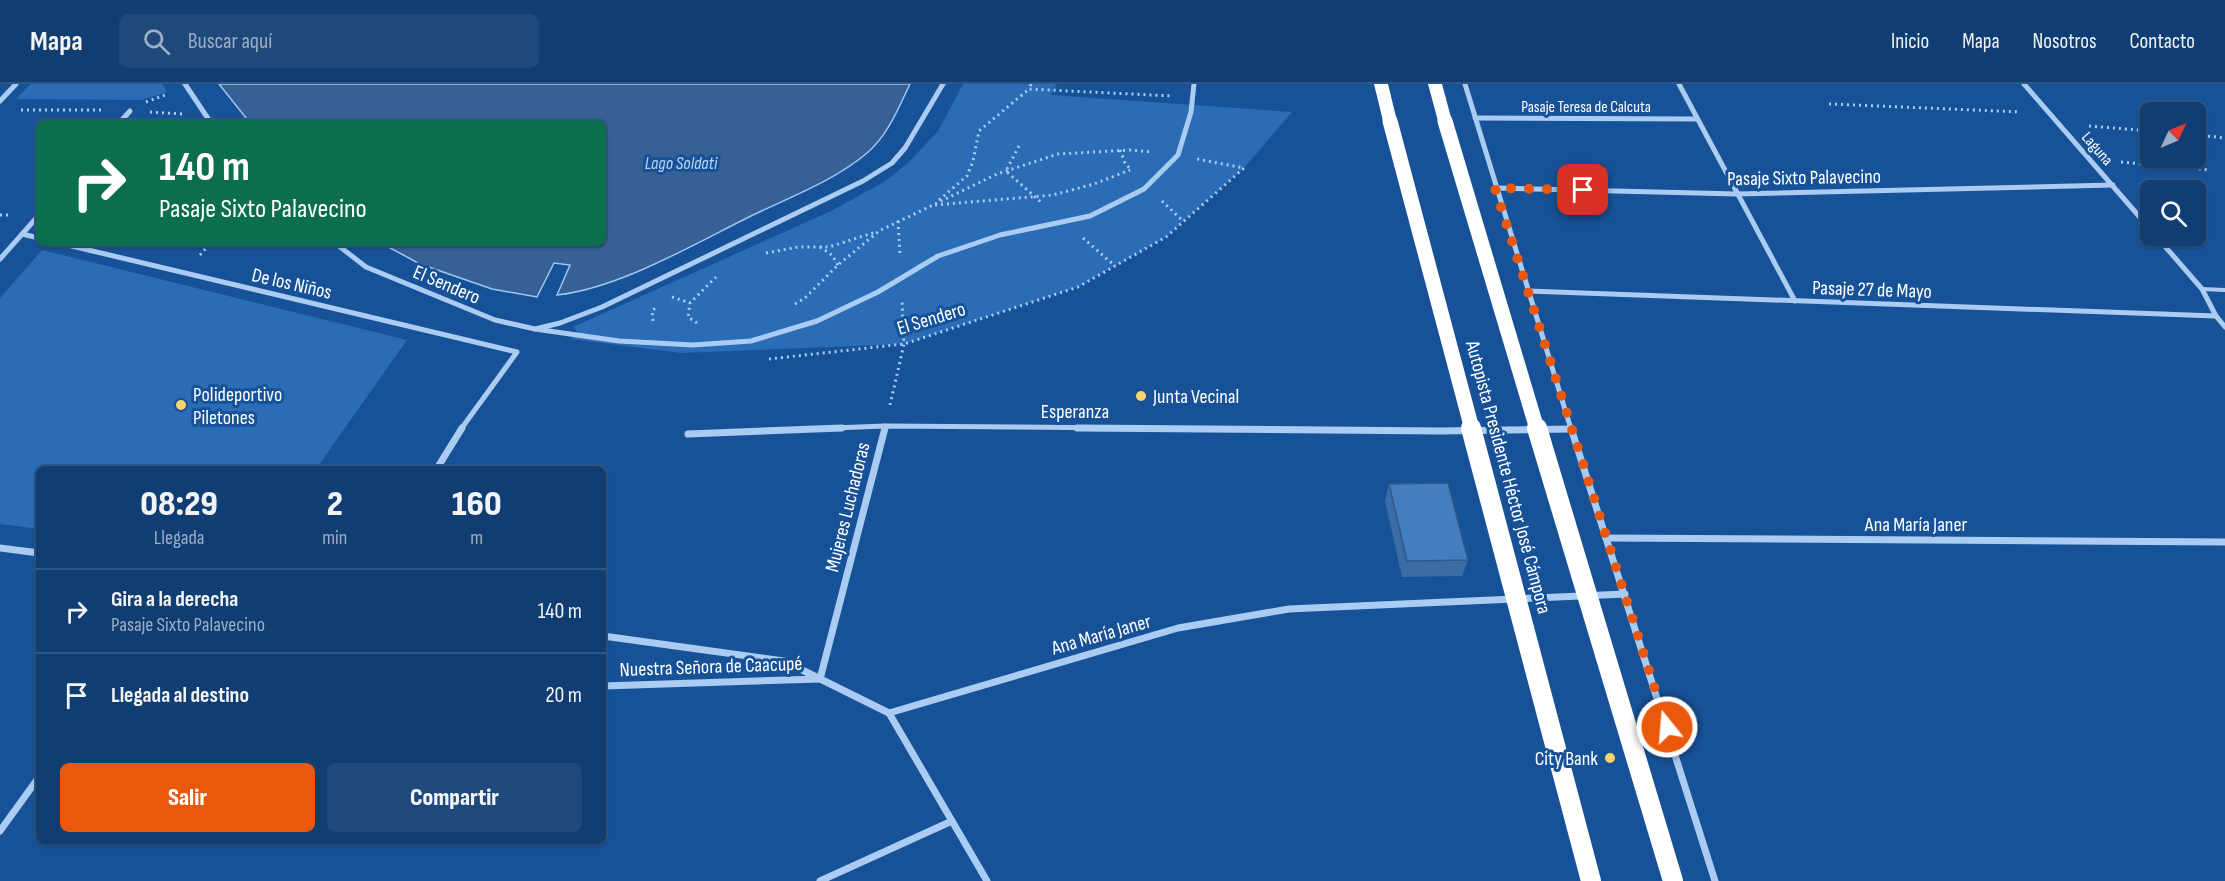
<!DOCTYPE html>
<html lang="es">
<meta charset="utf-8">
<style>
body{margin:0;font-family:"Sofia Sans Condensed",sans-serif;background:#1e497a;color:#f1f3f6;height:100vh;display:flex;flex-direction:column;font-size:22px;white-space:nowrap}
*{box-sizing:border-box;margin:0}
p{font-size:20px;color:#9caec4}
.icon{flex:none;width:33px;height:33px;fill:none;stroke:currentColor;stroke-width:2;stroke-linecap:round;stroke-linejoin:round}
.map{position:relative;flex:1;overflow:hidden}
.details{position:absolute;left:36px;top:382px;width:570px;height:378px;display:flex;flex-direction:column;background:#113e72;border-radius:9px;box-shadow:0 2px 4px #0004,0 0 0 2px #305784}
.details>*{flex:none}
.top-card{position:absolute;left:36px;top:36px;width:570px;height:126px;border-radius:9px;box-shadow:0 2px 4px #0004,0 0 0 2px #305784;background:#0b6e4f;color:#fff;overflow:hidden}
.needle{width:39px;rotate:46deg}
.tools{position:absolute;left:2140px;top:18px;display:grid;gap:12px}
.tools a{display:grid;place-items:center;width:66px;height:66px;border-radius:9px;background:#113e72;box-shadow:0 2px 4px #0004,0 0 0 2px #305784;font-size:30px}
.pin{position:absolute;display:grid;place-items:center;width:51px;height:51px;color:#fff;margin:-26px;border-radius:12px;box-shadow:0 3px 9px #0006}
.me{position:absolute;width:66px;margin:-33px;rotate:343deg;stroke-linejoin:round;filter:drop-shadow(0 0 4px #0008)}
.turn{display:flex;align-items:center;gap:21px;height:126px;padding:0 24px;font-size:27px}
.turn .icon{width:78px;height:78px;stroke-width:2.5}
.turn b{display:block;font-size:42px;line-height:51px}
.eta{display:flex;justify-content:space-evenly;align-items:center;height:102px;text-align:center}
.eta b{font-size:36px;font-weight:800;line-height:42px}
.button{display:flex;gap:12px;margin-top:auto;padding:12px 24px}
.button a{flex:1;height:69px;border-radius:9px;background:#ea580c;color:#fff;font-size:24px;font-weight:800;line-height:69px;text-align:center}
.button a+a{background:#1e497a;color:#f1f3f6}
ul{padding:0;list-style:none}
li{display:flex;align-items:center;gap:18px;height:84px;padding:0 24px;border-top:2px solid #305784}
li div{flex:1}
li b{display:block;font-size:22px}
li em{font-style:normal}
header{display:flex;align-items:center;gap:36px;box-sizing:border-box;height:84px;padding:0 30px;background:#113e72;border-bottom:2px solid #305784}
header strong{font-size:28px}
nav{display:flex;gap:33px;margin-inline-start:auto;font-size:21px}
.search{width:420px;height:54px;background:#1e497a;display:flex;align-items:center;gap:15px;box-sizing:border-box;padding:0 21px;border-radius:9px;color:#9caec4;font-size:22px}
.map>svg:first-child{display:block}
.green{fill:#2a6cb6}
.water{fill:#376194;stroke:#9dc7f4;stroke-width:1.5}
.lines{fill:none;stroke-linecap:round;stroke-linejoin:round}
.path{stroke:#aaccf2;stroke-width:3;stroke-dasharray:2 4;stroke-linecap:butt}
.service{stroke:#aaccf2;stroke-width:4}
.minor-far1{stroke:#aaccf2;stroke-width:5}
.minor{stroke:#aaccf2;stroke-width:7}
.motorway{fill:#fff;fill-rule:evenodd}
.motorway-bridge-far1{stroke:#fff;stroke-width:15}
.motorway-bridge{stroke:#fff;stroke-width:20}
.wall{fill:#3a6ca6}
.building{fill:#447ec1;stroke:#305887;stroke-width:1.5}
.route{stroke:#ea580c;stroke-width:10;stroke-dasharray:0 18}
.poi-dot{fill:#ffd26b;stroke:#175298;stroke-width:2}
.labels{text-anchor:middle;stroke-width:6;stroke-linejoin:round;paint-order:stroke}
.far-street-label{font-size:16px;fill:#fff;stroke:#175298}
.far-water-label{font-size:18px;font-style:italic;fill:#b7d6f8;stroke:#175298}
.street-label{font-size:20px;fill:#fff;stroke:#175298}
.poi-label{font-size:20px;fill:#fff;stroke:#175298;text-anchor:start}
</style>
<header>
<strong>Mapa</strong>
<div class="search"><svg class="icon" aria-label="search" viewBox="0 0 24 24"><circle cx="10" cy="10" r="6"/><path d="M15 15l6 6"/></svg>Buscar aquí</div>
<nav><a>Inicio</a><a>Mapa</a><a>Nosotros</a><a>Contacto</a></nav>
</header>
<div class="map">
<svg width="2225" height="797" viewBox="0 0 2225 797">
<rect width="100%" height="100%" fill="#175298"/>
<!-- green -->
<g class="green">
<path d="M 31,0 L 162,0 L 167,8 L 142,16 L 16,15 Z"/>
<path d="M 963,0 L 1057,0 L 1051,11 L 1292,28 L 1244,84 L 1166,153 L 1078,203 L 904,260 L 681,269 L 571,255 L 577,247 L 573,243 L 831,127 L 884,98 L 908,79 L 938,47 Z"/>
<path d="M 42,166 L 407,256 L 316,385 L 39,386 L 39,445 L 0,440 L 0,214 Z"/>
</g>
<!-- water -->
<path class="water" d="M 219,0 L 910,0 C 898,25 888,51 867,69 C 834,97 790,113 751,132 C 694,160 620,204 557,211 L 570,181 L 554,179 L 537,213 L 492,205 L 420,180 L 381,159 L 603,159 L 603,39 L 250,39 Z"/>
<g class="lines">
<!-- path -->
<g class="path">
<path d="M 1031,0 L 1029,5 L 1172,12"/>
<path d="M 146,18 L 168,10"/>
<path d="M 1829,20 L 2020,28"/>
<path d="M 21,26 L 104,26"/>
<path d="M 150,28 L 182,30"/>
<path d="M 2089,42 L 2151,47"/>
<path d="M 2196,51 L 2225,54"/>
<path d="M 1019,62 L 1006,87 L 1043,120"/>
<path d="M 1120,66 L 1125,79 L 1131,86"/>
<path d="M 2121,78 L 2210,86"/>
<path d="M 939,116 L 967,92 L 973,77 L 979,47 L 1029,5"/>
<path d="M 1162,117 L 1183,137"/>
<path d="M 935,121 L 1053,111 L 1094,100 L 1130,86"/>
<path d="M 0,131 L 11,131"/>
<path d="M 898,137 L 900,170"/>
<path d="M 1083,154 L 1115,182"/>
<path d="M 820,163 L 832,171 L 838,181"/>
<path d="M 766,169 L 798,163 L 829,163 L 876,148"/>
<path d="M 200,171 L 206,164 L 206,159"/>
<path d="M 672,213 L 690,219"/>
<path d="M 795,220 L 805,214 L 838,181 L 879,147 L 997,90 L 1058,70 L 1131,66 L 1151,68"/>
<path d="M 653,237 L 652,227 L 657,222"/>
<path d="M 697,239 L 688,233 L 690,219 L 716,193"/>
<path d="M 769,275 L 904,260 L 1078,203 L 1166,153 L 1244,84 L 1197,75"/>
<path d="M 890,321 L 904,260 L 902,216"/>
</g>
<!-- service -->
<path class="service" d="M 2202,205 L 2225,206"/>
<!-- minor-far1 -->
<g class="minor-far1">
<path d="M 185,0 L 211,39"/>
<path d="M 1465,0 L 1571,345"/>
<path d="M 1679,0 L 1795,217"/>
<path d="M 2024,0 L 2151,146"/>
<path d="M 0,17 L 16,0"/>
<path d="M 1475,34 L 1697,35"/>
<path d="M 119,39 L 130,27"/>
<path d="M 1495,104 L 1737,110 L 2113,101"/>
<path d="M 22,150 L 39,154"/>
<path d="M 2156,152 L 2202,205 L 2216,232 L 2225,243"/>
<path d="M 59,159 L 517,268 L 461,345"/>
<path d="M 335,159 L 366,183 L 495,236 L 535,245 L 560,239 L 602,223 L 863,97 L 892,79 L 905,64 L 943,0"/>
<path d="M 0,175 L 39,131"/>
<path d="M 1528,207 L 2216,232"/>
<path d="M 535,245 L 619,257 L 693,261 L 751,257 L 817,237 L 878,208 L 938,172 L 1000,151 L 1090,132 L 1144,105 L 1178,71 L 1191,28 L 1194,0"/>
<path d="M 806,345 L 885,342 L 1244,345"/>
<path d="M 884,345 L 885,342"/>
<path d="M 1556,345 L 1571,345"/>
</g>
<!-- minor -->
<g class="minor">
<path d="M 1077,344 L 1441,347 L 1571,345"/>
<path d="M 1571,344 L 1715,797"/>
<path d="M 688,350 L 842,344"/>
<path d="M 436,386 L 462,344"/>
<path d="M 1606,454 L 2225,458"/>
<path d="M 0,464 L 39,469"/>
<path d="M 603,552 L 784,577 L 889,629 L 1178,544 L 1289,525 L 1625,510"/>
<path d="M 603,602 L 820,595 L 885,344"/>
<path d="M 889,629 L 987,797"/>
<path d="M 0,747 L 39,693"/>
<path d="M 820,797 L 952,737"/>
</g>
<!-- motorway -->
<g class="motorway">
<path d="M 1374,0 L 1388,0 L 1397,37 L 1395,40 L 1390,41 L 1383,37 Z"/>
<path d="M 1428,0 L 1442,0 L 1452,37 L 1450,40 L 1445,41 L 1438,37 Z"/>
</g>
<!-- motorway-bridge-far1 -->
<g class="motorway-bridge-far1">
<path d="M 1390,37 L 1472,345"/>
<path d="M 1445,37 L 1537,345"/>
</g>
<!-- motorway-bridge -->
<g class="motorway-bridge">
<path d="M 1471,344 L 1591,797"/>
<path d="M 1537,344 L 1673,797"/>
</g>
</g>
<!-- wall -->
<path class="wall" d="M 1389,400 L 1468,476 L 1462,492 L 1402,493 L 1385,417 Z"/>
<!-- building -->
<path class="building" d="M 1448,399 L 1468,476 L 1407,477 L 1389,400 Z"/>
<g class="lines">
<!-- route -->
<path class="route" d="M 1583,106 L 1495,104 L 1667,643"/>
</g>
<!-- markers -->
<g class="poi-dot">
<circle cx="1141" cy="312" r="6"/>
<circle cx="181" cy="321" r="6"/>
<circle cx="1610" cy="674" r="6"/>
</g>
<g class="labels">
<!-- far-street labels -->
<g class="far-street-label">
<text x="1586" y="28">Pasaje Teresa de Calcuta</text>
<text transform="translate(2098 64) rotate(49)" y="6">Laguna</text>
</g>
<!-- far-water labels -->
<g class="far-water-label">
<text x="681" y="85">Lago Soldati</text>
</g>
<!-- street labels -->
<g class="street-label">
<text transform="translate(1804 93) rotate(-1)" y="7">Pasaje Sixto Palavecino</text>
<text transform="translate(292 199) rotate(13)" y="7">De los Niños</text>
<text transform="translate(447 200) rotate(23)" y="7">El Sendero</text>
<text transform="translate(1872 205) rotate(2)" y="7">Pasaje 27 de Mayo</text>
<text transform="translate(931 234) rotate(-17)" y="7">El Sendero</text>
<text x="1075" y="334">Esperanza</text>
<text transform="translate(1509 393) rotate(75)" y="7">Autopista Presidente Héctor José Cámpora</text>
<text transform="translate(847 423) rotate(-76)" y="7">Mujeres Luchadoras</text>
<text x="1916" y="447">Ana María Janer</text>
<text transform="translate(1101 550) rotate(-16)" y="7">Ana María Janer</text>
<text transform="translate(711 582) rotate(-2)" y="7">Nuestra Señora de Caacupé</text>
</g>
<!-- poi labels -->
<g class="poi-label">
<text x="193" y="317">Polideportivo<tspan x="193" dy="23">Piletones</tspan></text>
<text x="1153" y="319">Junta Vecinal</text>
<text x="1598" y="681" text-anchor="end">City Bank</text>
</g>
</g>
</svg>
<div class="tools">
<a><svg class="needle" viewBox="-14 -14 28 28"><path d="M0-13l5 13h-10z" fill="#e53935"/><path d="M0 13l5-13h-10z" fill="#9caec4"/></svg></a>
<a><svg class="icon" aria-label="search" viewBox="0 0 24 24"><circle cx="10" cy="10" r="6"/><path d="M15 15l6 6"/></svg></a>
</div>
<div class="pin" style="left:1583px;top:106px;background:#d93025"><svg class="icon" aria-label="arrive" viewBox="0 0 24 24"><path d="M6 21V4h12l-3 4 3 4H6"/></svg></div>
<svg class="me" style="left:1667px;top:643px" viewBox="-20 -20 40 40"><circle r="17" fill="#ea580c" stroke="#fff" stroke-width="3"/><path d="M0-11L8 9 0 5-8 9z" fill="#fff"/></svg>
<div class="top-card">
<div class="turn"><svg class="icon" aria-label="right" viewBox="0 0 24 24"><path d="M7 20v-9h11M14 6l5 5-5 5"/></svg><div><b>140 m</b>Pasaje Sixto Palavecino</div></div>
</div>
<section class="details">
<div class="eta">
<div><b>08:29</b><p>Llegada</p></div>
<div><b>2</b><p>min</p></div>
<div><b>160</b><p>m</p></div>
</div>
<ul>
<li><svg class="icon" aria-label="right" viewBox="0 0 24 24"><path d="M7 20v-9h11M14 6l5 5-5 5"/></svg><div><b>Gira a la derecha</b><p>Pasaje Sixto Palavecino</p></div><em>140 m</em></li>
<li><svg class="icon" aria-label="arrive" viewBox="0 0 24 24"><path d="M6 21V4h12l-3 4 3 4H6"/></svg><div><b>Llegada al destino</b></div><em>20 m</em></li>
</ul>
<div class="button"><a>Salir</a><a>Compartir</a></div>
</section>
</div>
